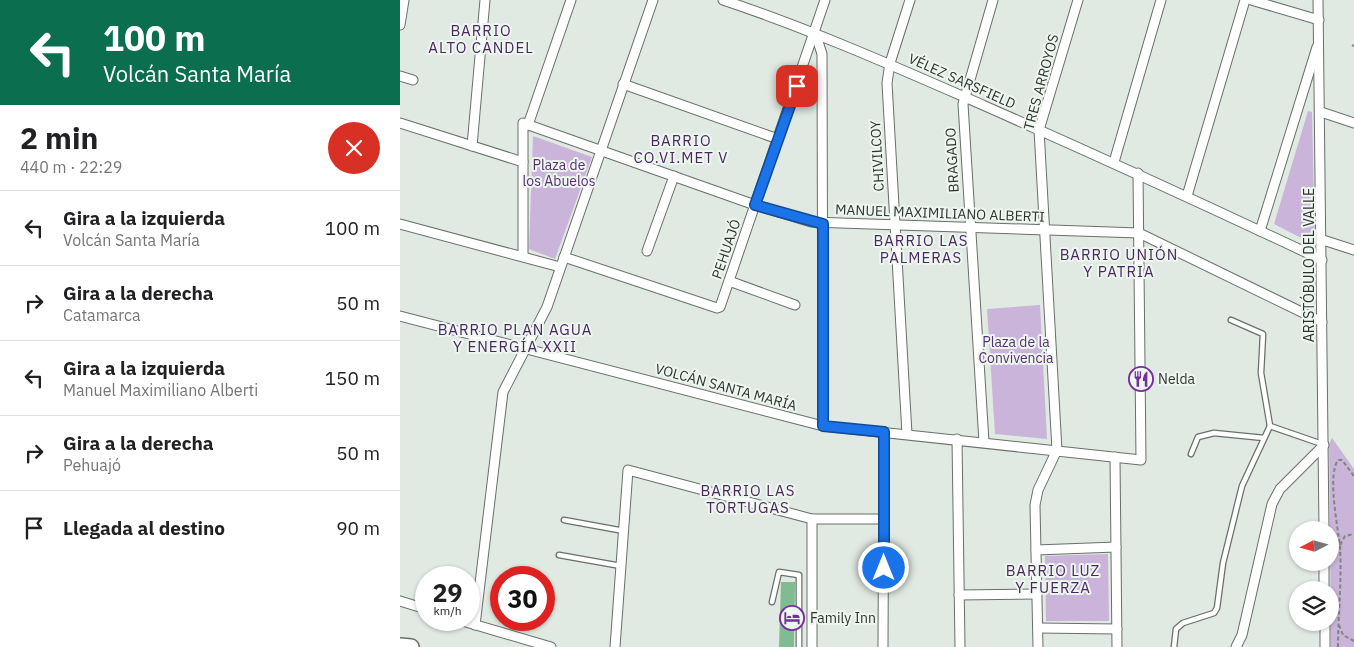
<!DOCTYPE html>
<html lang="es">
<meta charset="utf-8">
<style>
body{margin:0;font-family:"IBM Plex Sans",sans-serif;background:#f2f2f2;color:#202124;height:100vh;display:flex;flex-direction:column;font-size:19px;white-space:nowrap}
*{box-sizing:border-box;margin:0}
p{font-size:16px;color:#757577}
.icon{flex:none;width:28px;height:28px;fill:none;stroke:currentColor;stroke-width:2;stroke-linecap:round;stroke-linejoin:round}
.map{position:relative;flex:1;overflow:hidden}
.panel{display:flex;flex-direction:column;background:#fff;width:400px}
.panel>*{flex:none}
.guide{background:#0b6e4f;color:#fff;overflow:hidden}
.needle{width:32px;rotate:264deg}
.fabs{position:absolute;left:889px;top:521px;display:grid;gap:10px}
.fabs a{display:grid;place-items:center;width:50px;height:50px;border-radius:50%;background:#fff;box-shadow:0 1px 4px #0004;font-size:25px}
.speed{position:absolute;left:15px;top:566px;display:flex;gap:10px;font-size:25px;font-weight:700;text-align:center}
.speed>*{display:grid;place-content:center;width:65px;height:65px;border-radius:50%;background:#fff;box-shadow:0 1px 4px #0004;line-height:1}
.speed small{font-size:12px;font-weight:400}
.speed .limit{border:8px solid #d22;background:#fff;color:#111}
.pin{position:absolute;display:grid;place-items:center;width:42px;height:42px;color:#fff;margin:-21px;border-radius:10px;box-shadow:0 2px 8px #0006}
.me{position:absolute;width:55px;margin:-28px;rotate:0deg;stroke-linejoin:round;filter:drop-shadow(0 0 4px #0008)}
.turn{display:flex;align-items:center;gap:18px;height:105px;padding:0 20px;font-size:22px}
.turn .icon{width:65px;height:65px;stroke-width:2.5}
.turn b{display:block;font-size:35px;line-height:42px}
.round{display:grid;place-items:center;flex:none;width:52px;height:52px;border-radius:26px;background:#f2f2f2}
.headline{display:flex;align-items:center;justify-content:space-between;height:85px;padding:0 20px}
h1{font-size:30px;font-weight:800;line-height:38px}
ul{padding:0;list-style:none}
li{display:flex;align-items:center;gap:15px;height:75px;padding:0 20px;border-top:1px solid #e0e0e0}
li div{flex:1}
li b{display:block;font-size:19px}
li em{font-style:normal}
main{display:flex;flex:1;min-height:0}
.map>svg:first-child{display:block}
.green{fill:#cab4da}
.building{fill:#81bb91}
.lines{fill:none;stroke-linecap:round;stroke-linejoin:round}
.lane-casing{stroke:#68706a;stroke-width:7}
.street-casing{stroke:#68706a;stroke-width:11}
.highway-casing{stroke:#68706a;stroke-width:18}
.path{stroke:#808782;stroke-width:2;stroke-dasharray:4 2.5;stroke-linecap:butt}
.lane{stroke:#fff;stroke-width:4.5}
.street{stroke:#fff;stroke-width:9}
.highway{stroke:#fff;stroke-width:15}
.route-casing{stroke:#114b97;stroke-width:12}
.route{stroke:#1a73e8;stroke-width:9}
.labels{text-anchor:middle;stroke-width:4;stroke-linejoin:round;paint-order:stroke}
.street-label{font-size:14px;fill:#2f3330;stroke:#edf6ef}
.park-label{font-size:14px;fill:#592f71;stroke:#edf6ef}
.poi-label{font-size:14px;fill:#2f3330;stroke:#edf6ef;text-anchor:start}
.neighbourhood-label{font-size:15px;letter-spacing:1px;fill:#4b275f;stroke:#edf6ef}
</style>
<main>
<section class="panel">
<div class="guide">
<div class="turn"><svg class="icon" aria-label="left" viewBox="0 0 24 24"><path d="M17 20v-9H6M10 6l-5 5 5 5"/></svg><div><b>100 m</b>Volcán Santa María</div></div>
</div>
<div class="headline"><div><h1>2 min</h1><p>440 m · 22:29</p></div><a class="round" style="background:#d93025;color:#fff"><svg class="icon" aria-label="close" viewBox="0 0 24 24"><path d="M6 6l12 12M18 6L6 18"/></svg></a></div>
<ul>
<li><svg class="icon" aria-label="left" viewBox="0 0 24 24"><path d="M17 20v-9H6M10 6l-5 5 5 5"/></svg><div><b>Gira a la izquierda</b><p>Volcán Santa María</p></div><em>100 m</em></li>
<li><svg class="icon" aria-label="right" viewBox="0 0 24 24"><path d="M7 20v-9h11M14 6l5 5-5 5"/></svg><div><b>Gira a la derecha</b><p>Catamarca</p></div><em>50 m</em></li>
<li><svg class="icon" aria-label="left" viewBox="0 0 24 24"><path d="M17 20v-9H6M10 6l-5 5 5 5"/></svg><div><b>Gira a la izquierda</b><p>Manuel Maximiliano Alberti</p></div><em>150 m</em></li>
<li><svg class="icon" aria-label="right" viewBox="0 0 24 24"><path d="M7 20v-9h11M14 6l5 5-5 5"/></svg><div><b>Gira a la derecha</b><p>Pehuajó</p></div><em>50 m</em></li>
<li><svg class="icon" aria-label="arrive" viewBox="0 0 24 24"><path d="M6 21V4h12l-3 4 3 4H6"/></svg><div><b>Llegada al destino</b></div><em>90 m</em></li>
</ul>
</section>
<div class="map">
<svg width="954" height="647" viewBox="0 0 954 647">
<rect width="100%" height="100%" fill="#e0e9e2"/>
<!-- green -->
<g class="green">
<path d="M 908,111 L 912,112 L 915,245 L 874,224 Z"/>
<path d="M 133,136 L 192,157 L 155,259 L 129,249 Z"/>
<path d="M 640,305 L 647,439 L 595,434 L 587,309 Z"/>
<path d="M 932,438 L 954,469 L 954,647 L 931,647 L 929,444 Z"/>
<path d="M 708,554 L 709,621 L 646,621 L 645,556 Z"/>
</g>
<!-- building -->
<path class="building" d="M 381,582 L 395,582 L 394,647 L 379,647 Z"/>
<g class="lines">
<defs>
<g id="lane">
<path d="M 870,426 L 922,444"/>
<path d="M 791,454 L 798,437 L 814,433 L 864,438"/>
<path d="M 164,520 L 224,531"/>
<path d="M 159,555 L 221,566"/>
<path d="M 372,602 L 379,572 L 399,575 L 399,647"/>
<path d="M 774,647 L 776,629 L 783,623 L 814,613 L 817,608 L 823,563 L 842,486 L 870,426 L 861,373 L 863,334 L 831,320"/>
</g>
<g id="street">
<path d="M 323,0 C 413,30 498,68 585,106 C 698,156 810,207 922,260"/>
<path d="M 851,0 L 919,20"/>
<path d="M 918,0 L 924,530"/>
<path d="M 0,25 L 4,0"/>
<path d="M 415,32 L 422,54 L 423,426"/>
<path d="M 0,76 L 13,80"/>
<path d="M 223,84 L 378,139"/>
<path d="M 921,112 L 954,123"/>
<path d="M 0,123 L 123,162"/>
<path d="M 128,125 L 171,0"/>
<path d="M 72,146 L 85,0"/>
<path d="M 714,162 L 761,0"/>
<path d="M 787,196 L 845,0"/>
<path d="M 0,224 L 160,267"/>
<path d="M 860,231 L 917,47"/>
<path d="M 923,240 L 954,250"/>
<path d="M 247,251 L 274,176"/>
<path d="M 123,256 L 123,123 L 355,205 L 411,222 L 739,233 L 922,322"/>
<path d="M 164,257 L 317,308 L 320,307 L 425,0"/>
<path d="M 329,281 L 395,305"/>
<path d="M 0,316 L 423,426 L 741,460 L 738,173"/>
<path d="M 507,434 L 487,83 L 490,63 L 510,0"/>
<path d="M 557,439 L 560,647"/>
<path d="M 584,442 L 563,104 L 593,0"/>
<path d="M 715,457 L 717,647"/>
<path d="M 412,519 L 412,647"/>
<path d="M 636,550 L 716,547"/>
<path d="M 924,562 L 924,590"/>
<path d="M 559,595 L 637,594"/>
<path d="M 0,601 L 26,609"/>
<path d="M 59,620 L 151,647"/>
<path d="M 925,622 L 925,647"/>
<path d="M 75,625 L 103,392 L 147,307 L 253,0"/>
<path d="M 638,628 L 717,629"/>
<path d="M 215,647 L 228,470 L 412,519 L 484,519"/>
<path d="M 483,647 L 484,432"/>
<path d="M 638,647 L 635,505 L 638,490 L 657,450 L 639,130 L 678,0"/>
<path d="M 836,647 L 842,635 L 872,504 L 880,489 L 924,445"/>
</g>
<path id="highway" d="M 0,646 L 11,647"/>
</defs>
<!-- lane casing -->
<use href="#lane" class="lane-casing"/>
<!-- street casing -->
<use href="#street" class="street-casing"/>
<!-- highway casing -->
<use href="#highway" class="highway-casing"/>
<!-- path -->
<g class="path">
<path d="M 952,45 L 954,46"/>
<path d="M 940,545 L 945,536 L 954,534"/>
<path d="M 939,625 L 943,635 L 954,641"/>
<path d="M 938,647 C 938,614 942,580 940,547 C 938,527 927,476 938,460 L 942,460 L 954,476"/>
</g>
<!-- lane -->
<use href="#lane" class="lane"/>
<!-- street -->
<use href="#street" class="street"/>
<!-- highway -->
<use href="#highway" class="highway"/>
</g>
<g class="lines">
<defs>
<path id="route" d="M 397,86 L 355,205 L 423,224 L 423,426 L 484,432 L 484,568"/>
</defs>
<!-- route casing -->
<use href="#route" class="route-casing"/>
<!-- route -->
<use href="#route" class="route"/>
</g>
<!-- icons -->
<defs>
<symbol id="restaurant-ring" viewBox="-11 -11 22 22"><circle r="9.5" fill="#edf6ef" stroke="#792ea0" stroke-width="1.5"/><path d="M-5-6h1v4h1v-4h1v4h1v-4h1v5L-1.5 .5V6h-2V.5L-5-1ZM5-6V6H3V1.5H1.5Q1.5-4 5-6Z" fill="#792ea0"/></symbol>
<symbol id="hotel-ring" viewBox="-11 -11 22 22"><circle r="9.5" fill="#edf6ef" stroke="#792ea0" stroke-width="1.5"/><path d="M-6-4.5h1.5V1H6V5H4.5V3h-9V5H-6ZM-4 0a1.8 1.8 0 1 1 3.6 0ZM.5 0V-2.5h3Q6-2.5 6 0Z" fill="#792ea0"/></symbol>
</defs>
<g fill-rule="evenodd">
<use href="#restaurant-ring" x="727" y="365" width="28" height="28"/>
<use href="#hotel-ring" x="378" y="604" width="28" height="28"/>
</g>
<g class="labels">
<!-- street labels -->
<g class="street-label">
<text transform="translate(562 81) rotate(24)" y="5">VÉLEZ SARSFIELD</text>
<text transform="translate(641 82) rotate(-75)" y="5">TRES ARROYOS</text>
<text transform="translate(477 156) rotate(-93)" y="5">CHIVILCOY</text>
<text transform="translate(552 160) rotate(-93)" y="5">BRAGADO</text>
<text transform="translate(540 213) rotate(2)" y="5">MANUEL MAXIMILIANO ALBERTI</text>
<text transform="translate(326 249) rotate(-71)" y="5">PEHUAJÓ</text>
<text transform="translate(909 265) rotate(-90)" y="5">ARISTÓBULO DEL VALLE</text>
<text transform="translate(326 387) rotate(15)" y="5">VOLCÁN SANTA MARÍA</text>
</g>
<!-- park labels -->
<g class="park-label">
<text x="159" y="170">Plaza de<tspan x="159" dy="16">los Abuelos</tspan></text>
<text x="616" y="347">Plaza de la<tspan x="616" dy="16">Convivencia</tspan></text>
</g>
<!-- poi labels -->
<g class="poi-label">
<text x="758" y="384">Nelda</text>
<text x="410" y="623">Family Inn</text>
</g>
<!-- neighbourhood labels -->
<g class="neighbourhood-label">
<text x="81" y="36">BARRIO<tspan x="81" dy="17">ALTO CANDEL</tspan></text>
<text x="281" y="146">BARRIO<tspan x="281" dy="17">CO.VI.MET V</tspan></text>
<text x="521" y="246">BARRIO LAS<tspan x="521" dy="17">PALMERAS</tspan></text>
<text x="719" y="260">BARRIO UNIÓN<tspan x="719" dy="17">Y PATRIA</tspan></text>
<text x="115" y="335">BARRIO PLAN AGUA<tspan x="115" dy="17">Y ENERGÍA XXII</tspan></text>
<text x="348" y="496">BARRIO LAS<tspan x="348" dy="17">TORTUGAS</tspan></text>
<text x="653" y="576">BARRIO LUZ<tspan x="653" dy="17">Y FUERZA</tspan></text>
</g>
</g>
</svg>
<div class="fabs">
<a><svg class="needle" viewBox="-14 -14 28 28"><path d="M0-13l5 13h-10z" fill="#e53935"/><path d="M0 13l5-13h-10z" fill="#757577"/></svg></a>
<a><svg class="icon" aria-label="layers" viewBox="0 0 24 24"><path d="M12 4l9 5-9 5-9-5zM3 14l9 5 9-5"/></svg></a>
</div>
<div class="speed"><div>29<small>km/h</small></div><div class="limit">30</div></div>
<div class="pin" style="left:397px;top:86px;background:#d93025"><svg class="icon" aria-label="arrive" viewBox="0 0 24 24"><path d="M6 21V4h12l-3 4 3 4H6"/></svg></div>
<svg class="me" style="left:484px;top:568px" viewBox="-20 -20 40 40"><circle r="17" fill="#1a73e8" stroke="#fff" stroke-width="3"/><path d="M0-11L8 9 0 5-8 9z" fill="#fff"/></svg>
</div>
</main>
